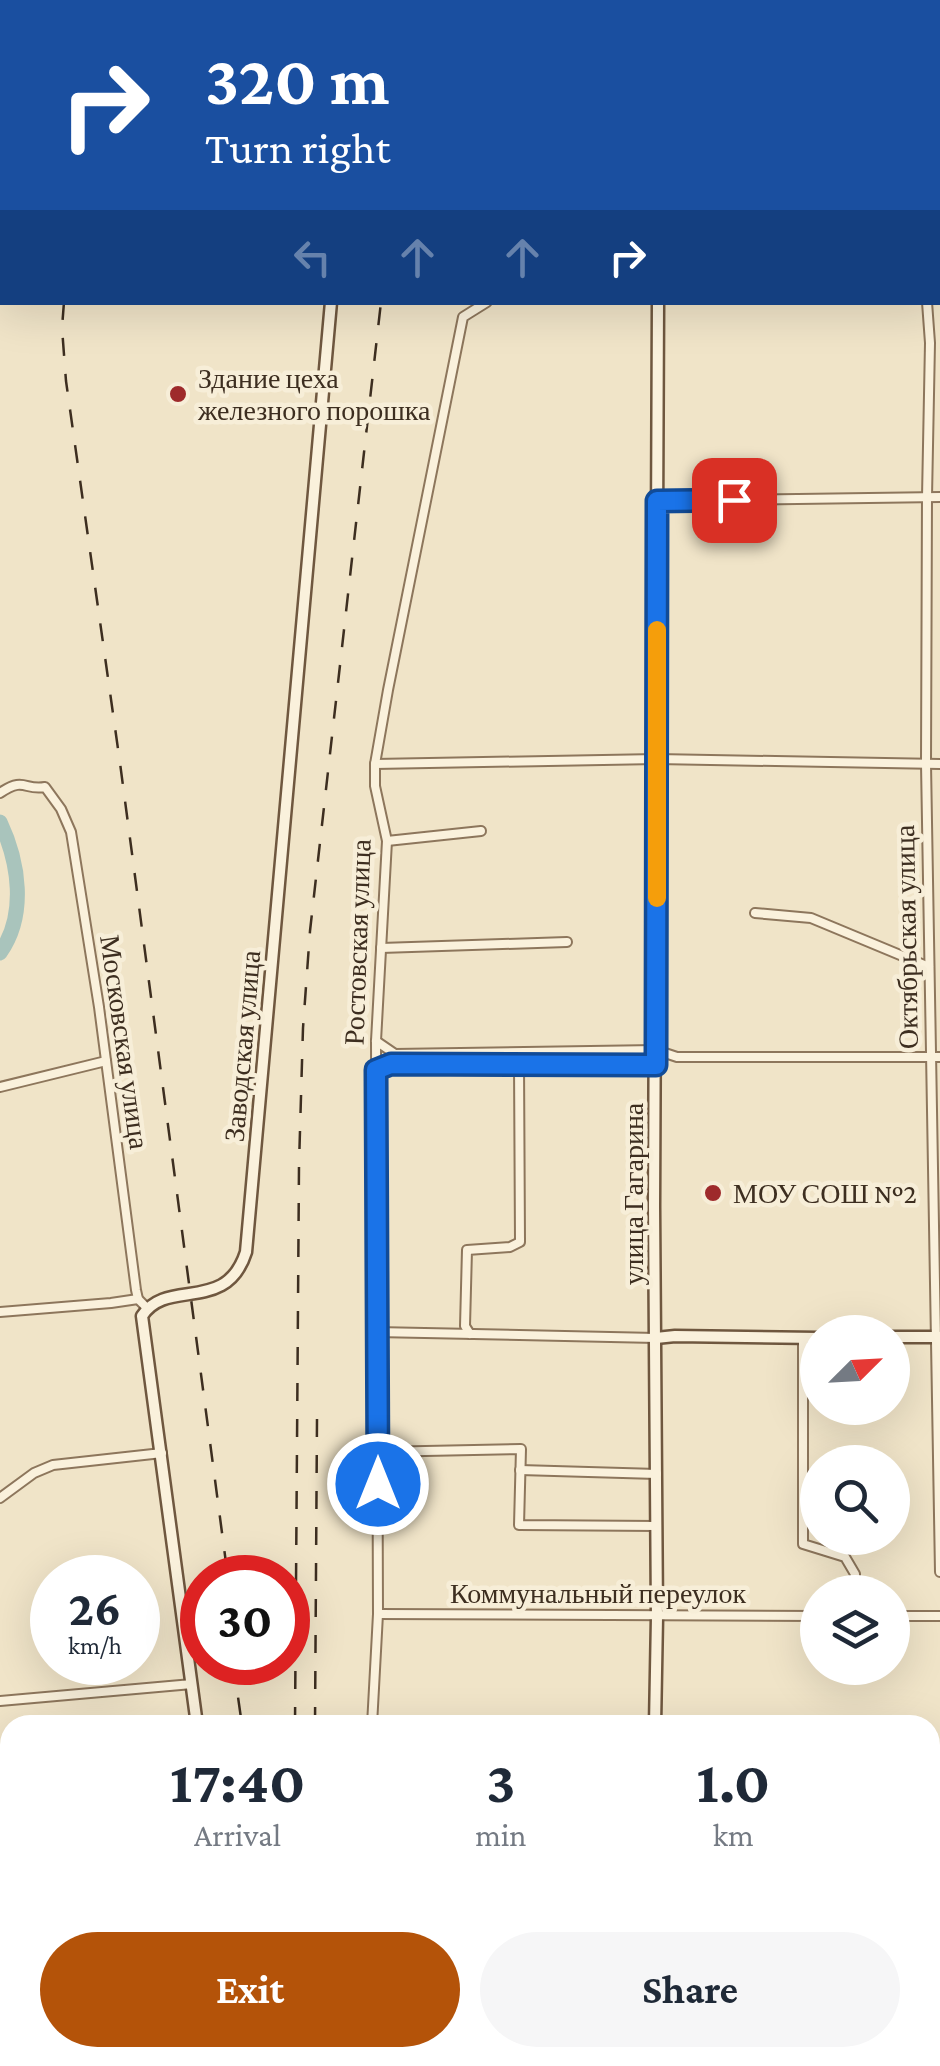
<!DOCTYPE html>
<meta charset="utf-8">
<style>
body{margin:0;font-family:"Crimson Pro",serif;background:#f6f6f7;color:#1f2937;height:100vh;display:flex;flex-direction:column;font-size:38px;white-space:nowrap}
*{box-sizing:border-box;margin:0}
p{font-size:32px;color:#747a83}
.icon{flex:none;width:55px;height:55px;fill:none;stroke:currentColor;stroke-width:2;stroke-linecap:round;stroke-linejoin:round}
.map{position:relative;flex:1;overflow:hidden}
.drawer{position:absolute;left:0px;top:1715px;width:940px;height:352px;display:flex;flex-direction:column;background:#fff;border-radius:30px 30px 0 0;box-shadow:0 10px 40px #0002}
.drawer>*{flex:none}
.guide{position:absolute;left:0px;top:0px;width:940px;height:305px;box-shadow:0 10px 40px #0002;background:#1a4fa0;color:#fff;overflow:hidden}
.needle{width:65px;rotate:66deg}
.buttons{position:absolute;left:800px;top:1315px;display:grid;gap:20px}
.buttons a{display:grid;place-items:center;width:110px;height:110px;border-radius:50%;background:#fff;box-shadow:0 10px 40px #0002;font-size:50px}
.speed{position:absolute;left:30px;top:1555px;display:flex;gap:20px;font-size:50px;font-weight:700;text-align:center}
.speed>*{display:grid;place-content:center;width:130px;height:130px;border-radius:50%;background:#fff;box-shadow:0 10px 40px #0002;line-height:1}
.speed small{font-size:25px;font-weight:400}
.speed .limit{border:15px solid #d22;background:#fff;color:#111}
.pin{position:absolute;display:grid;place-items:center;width:85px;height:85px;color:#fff;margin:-42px;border-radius:20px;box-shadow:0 5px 15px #0006}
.me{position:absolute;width:110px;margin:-55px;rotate:0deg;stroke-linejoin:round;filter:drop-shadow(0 0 8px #0008)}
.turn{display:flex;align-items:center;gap:35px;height:210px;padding:0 40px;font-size:45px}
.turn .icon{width:130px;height:130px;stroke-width:2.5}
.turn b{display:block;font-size:70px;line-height:85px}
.lanes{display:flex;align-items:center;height:95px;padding:0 40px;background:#0003;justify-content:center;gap:50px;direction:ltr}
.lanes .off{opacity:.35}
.eta{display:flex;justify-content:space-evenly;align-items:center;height:170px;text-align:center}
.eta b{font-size:60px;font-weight:700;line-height:70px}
.button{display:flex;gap:20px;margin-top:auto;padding:20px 40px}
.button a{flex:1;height:115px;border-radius:60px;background:#b45309;color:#fff;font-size:40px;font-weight:700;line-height:115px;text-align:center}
.button a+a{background:#f6f6f7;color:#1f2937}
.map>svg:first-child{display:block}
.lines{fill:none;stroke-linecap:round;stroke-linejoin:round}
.river{stroke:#a9c4bc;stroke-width:15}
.street-casing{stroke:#8d765c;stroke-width:12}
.secondary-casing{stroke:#6f573f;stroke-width:15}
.street{stroke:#faf1dc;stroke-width:8}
.secondary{stroke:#faf1dc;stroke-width:10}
.rail{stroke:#3d2e20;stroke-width:2.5;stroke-dasharray:18 18;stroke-linecap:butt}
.route-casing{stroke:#114b97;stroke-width:25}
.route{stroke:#1a73e8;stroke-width:18}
.slow{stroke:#f59e0b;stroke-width:18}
.poi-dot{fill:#9e2a2b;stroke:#f7eed8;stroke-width:4}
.labels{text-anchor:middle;stroke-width:9;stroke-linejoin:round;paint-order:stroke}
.poi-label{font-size:28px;fill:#3d2e20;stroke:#f7eed8;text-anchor:start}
.street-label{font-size:28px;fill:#3d2e20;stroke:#f7eed8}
</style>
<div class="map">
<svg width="940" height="2066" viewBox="0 0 940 2066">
<rect width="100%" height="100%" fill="#f0e4c8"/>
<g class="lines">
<!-- river -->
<path class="river" d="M 0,822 C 19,862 27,915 0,953"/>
<defs>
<g id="street">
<path d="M 907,0 L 908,2"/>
<path d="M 516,2 L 516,0"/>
<path d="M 938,97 L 940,97"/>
<path d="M 938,224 L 940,224"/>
<path d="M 927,302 L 930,343 L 927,497 L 926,764 L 940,1572"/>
<path d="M 657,501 L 940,497"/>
<path d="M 375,764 L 657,759 L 940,764"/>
<path d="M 0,793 C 25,776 24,791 45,787 L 61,809 L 71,832 L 99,1007 L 136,1290 L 138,1299 L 147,1308"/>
<path d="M 387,841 L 481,831"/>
<path d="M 755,913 L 811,918 L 929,967"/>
<path d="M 381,948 L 567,942"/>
<path d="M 376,1041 L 395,1054 L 656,1050 L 677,1057 L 940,1057"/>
<path d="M 376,1071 L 391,1064 L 656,1065"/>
<path d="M 0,1087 L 106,1061"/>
<path d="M 0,1312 L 111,1303 L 138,1299"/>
<path d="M 376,1332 L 656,1338"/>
<path d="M 470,1334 L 465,1326 L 467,1250 L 510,1247 L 520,1242 L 519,1064"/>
<path d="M 803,1338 L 803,1544 L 845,1557 L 855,1574 L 855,1592"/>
<path d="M 377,1452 L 521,1449 L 519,1525 L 657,1526"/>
<path d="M 520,1470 L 657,1474"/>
<path d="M 0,1498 L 34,1473 L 53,1465 L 162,1453"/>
<path d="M 378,1614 L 818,1616"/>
<path d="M 892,1616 L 940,1616"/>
<path d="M 0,1701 L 192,1684"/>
<path d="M 372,1725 L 378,1614 L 376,1041 L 387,841 L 375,786 L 375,764 L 388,690 L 463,317 L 487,302"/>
<path d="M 930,1908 L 940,1909"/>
<path d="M 0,2004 L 7,2046"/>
</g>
<g id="secondary">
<path d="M 384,2 L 384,0"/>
<path d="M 658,2 L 658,0"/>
<path d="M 892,1337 L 940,1337"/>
<path d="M 656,1338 L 675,1336 L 818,1338"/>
<path d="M 197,1725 L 142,1316 C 167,1277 226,1315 246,1252 L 331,302"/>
<path d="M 655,1725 L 657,1617 L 654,1206 L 658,302"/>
<path d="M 0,2050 L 10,2045"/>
<path d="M 165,2066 L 168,2058"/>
<path d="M 651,2066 L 651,2058"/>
</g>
</defs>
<!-- street casing -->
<use href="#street" class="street-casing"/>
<!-- secondary casing -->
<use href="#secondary" class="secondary-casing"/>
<!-- street -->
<use href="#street" class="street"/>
<!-- secondary -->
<use href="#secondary" class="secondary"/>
<!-- rail -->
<g class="rail">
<path d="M 131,2 L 131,0"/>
<path d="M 429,2 L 430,0"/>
<path d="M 64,302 L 62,328 L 66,381 L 120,763 L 228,1578"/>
<path d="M 233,1662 L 242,1725"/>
<path d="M 295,1725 L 299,1165 L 303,1028 L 310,931 L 381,302"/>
<path d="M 315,1725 L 317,1419"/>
<path d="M 312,2058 L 313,2066"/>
<path d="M 334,2058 L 335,2066"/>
<path d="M 293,2066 L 293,2058"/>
</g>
</g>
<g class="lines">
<defs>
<path id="route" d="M 378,1484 L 376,1070 L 391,1064 L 656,1065 L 657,501 L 734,500"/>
</defs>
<!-- route casing -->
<use href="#route" class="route-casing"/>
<!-- route -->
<use href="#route" class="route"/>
<!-- slow -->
<path class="slow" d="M 657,898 L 657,630"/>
</g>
<!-- markers -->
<g class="poi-dot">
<circle cx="178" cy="394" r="10"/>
<circle cx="713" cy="1193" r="10"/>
</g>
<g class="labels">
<!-- poi labels -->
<g class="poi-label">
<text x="198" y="388">Здание цеха<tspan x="198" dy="32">железного порошка</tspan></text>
<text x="733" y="1203">МОУ СОШ №2</text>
</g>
<!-- street labels -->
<g class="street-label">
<text transform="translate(906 937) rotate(-91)" y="10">Октябрьская улица</text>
<text transform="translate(357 942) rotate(-88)" y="10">Ростовская улица</text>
<text transform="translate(125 1042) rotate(82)" y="10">Московская улица</text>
<text transform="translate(242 1046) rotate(-85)" y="10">Заводская улица</text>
<text transform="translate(633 1194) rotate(-90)" y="10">улица Гагарина</text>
<text x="598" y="1603">Коммунальный переулок</text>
</g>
</g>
</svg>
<div class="buttons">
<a><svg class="needle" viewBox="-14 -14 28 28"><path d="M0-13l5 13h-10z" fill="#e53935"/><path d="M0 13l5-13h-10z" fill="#747a83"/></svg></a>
<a><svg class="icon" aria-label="search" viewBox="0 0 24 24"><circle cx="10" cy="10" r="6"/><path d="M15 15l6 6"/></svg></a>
<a><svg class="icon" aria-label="layers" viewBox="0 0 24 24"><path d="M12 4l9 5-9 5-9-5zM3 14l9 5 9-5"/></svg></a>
</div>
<div class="speed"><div>26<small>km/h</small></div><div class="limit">30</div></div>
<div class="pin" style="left:734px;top:500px;background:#d93025"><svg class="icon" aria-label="arrive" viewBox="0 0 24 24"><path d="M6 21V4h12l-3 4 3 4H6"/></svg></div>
<svg class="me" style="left:378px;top:1484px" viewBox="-20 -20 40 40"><circle r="17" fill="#1a73e8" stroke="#fff" stroke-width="3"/><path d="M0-11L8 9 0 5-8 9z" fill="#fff"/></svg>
<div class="guide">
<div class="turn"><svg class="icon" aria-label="right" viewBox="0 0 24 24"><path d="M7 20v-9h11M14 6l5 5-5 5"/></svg><div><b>320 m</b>Turn right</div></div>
<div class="lanes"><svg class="icon off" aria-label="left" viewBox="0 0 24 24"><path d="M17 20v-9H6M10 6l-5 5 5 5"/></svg><svg class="icon off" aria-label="ahead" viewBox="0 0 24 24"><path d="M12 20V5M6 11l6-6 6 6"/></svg><svg class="icon off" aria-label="ahead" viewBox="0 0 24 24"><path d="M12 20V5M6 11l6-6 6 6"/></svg><svg class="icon" aria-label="right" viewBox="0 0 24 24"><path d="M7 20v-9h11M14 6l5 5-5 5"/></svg></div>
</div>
<section class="drawer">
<div class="eta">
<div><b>17:40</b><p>Arrival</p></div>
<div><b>3</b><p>min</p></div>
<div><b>1.0</b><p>km</p></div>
</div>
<div class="button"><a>Exit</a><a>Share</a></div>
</section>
</div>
